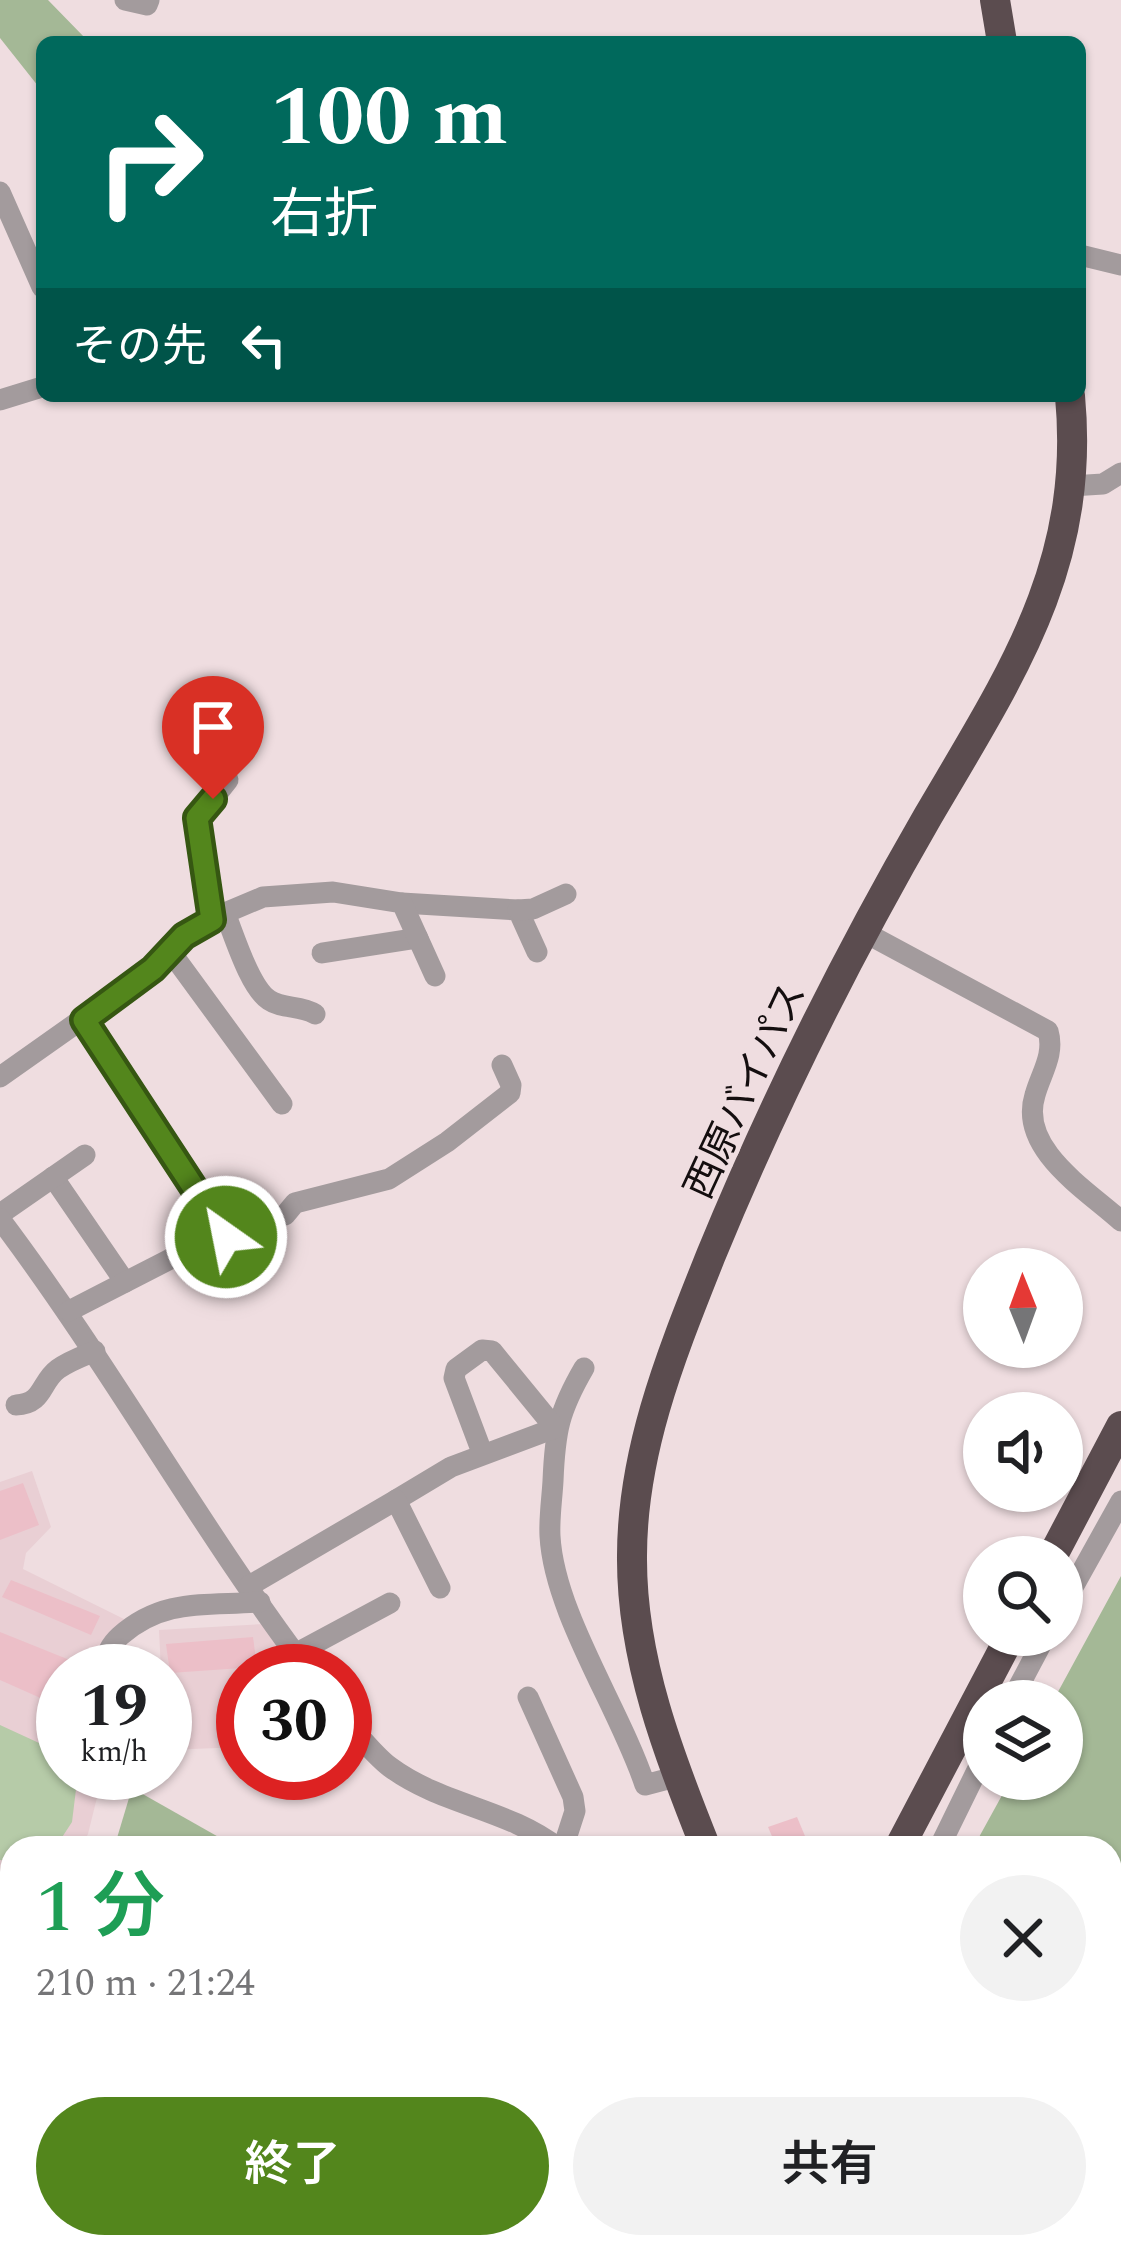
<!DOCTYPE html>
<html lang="ja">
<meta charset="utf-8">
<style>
body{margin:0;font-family:Spectral,"Noto Sans JP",serif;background:#f2f2f2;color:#202124;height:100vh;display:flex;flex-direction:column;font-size:45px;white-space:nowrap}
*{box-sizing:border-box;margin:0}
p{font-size:39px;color:#757577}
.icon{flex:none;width:66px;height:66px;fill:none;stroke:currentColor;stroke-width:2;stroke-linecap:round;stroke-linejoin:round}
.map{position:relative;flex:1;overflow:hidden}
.drawer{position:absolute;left:0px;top:1836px;width:1122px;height:423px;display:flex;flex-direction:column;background:#fff;border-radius:36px 36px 0 0;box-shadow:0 3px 9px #0004}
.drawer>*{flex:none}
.hud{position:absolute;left:36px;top:36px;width:1050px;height:366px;border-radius:18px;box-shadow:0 3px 9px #0004;background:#00695c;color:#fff;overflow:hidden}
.needle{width:78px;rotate:359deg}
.buttons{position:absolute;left:963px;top:1248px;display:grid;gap:24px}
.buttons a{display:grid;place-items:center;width:120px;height:120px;border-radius:50%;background:#fff;box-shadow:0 3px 9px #0004;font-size:60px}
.speed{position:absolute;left:36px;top:1644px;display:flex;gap:24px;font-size:60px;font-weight:700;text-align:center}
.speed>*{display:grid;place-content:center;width:156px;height:156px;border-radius:50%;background:#fff;box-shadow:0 3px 9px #0004;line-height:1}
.speed small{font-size:30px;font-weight:400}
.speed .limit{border:18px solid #d22;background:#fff;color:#111}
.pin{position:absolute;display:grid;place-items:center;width:102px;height:102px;color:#fff;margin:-123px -51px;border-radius:50% 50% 50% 0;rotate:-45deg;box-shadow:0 0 12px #0007}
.pin .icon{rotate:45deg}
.me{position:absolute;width:132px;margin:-66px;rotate:327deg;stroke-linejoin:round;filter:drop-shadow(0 0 9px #0008)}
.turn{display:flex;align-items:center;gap:42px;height:252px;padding:0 36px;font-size:54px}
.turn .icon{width:156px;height:156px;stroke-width:2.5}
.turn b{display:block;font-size:84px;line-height:102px}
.then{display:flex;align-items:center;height:114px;padding:0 36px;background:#0003;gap:24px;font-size:45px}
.round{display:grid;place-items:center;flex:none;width:126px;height:126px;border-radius:63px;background:#f2f2f2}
.head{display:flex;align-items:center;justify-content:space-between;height:204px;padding:0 36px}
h1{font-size:72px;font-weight:600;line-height:90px;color:#1e9e55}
.cta{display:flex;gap:24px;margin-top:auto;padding:24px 36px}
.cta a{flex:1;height:138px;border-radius:72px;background:#53861c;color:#fff;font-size:48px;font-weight:600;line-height:138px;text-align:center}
.cta a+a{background:#f2f2f2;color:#202124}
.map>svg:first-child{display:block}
.built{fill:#e9cfd4}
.green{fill:#b6cba8}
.forest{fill:#a4b896}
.building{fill:#ecbfc8}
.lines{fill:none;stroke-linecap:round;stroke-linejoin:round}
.minor{stroke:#a39b9d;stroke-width:21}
.major{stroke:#6e6163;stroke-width:27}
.highway{stroke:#5b4c4f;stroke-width:30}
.route-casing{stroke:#365712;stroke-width:30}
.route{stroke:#53861c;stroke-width:21}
.labels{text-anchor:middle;stroke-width:9;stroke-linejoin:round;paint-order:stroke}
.street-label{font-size:39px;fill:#140e0f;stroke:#efdde0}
</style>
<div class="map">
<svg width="1121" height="2257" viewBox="0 0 1121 2257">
<rect width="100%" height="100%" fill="#efdde0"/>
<!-- built -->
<g class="built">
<path d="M 32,1471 L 51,1527 L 26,1553 L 23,1569 L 126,1620 L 123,1671 L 63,1671 L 63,1773 L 103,1773 L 88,1834 L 81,1848 L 12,1848 L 12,1920 L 0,1920 L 0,1482 Z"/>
<path d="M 264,1624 L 294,1671 L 243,1671 L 243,1747 L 166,1750 L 165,1671 L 161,1671 L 159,1630 Z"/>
</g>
<!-- green -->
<path class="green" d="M 0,1725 L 63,1754 L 63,1773 L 78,1773 L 72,1822 L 55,1848 L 12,1848 L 12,1861 L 0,1860 Z"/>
<!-- forest -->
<g class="forest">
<path d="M 0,0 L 48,0 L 85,38 L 117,42 L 42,42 L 42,91 L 0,38 Z"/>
<path d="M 1121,1576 L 1121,2257 L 962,2257 L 956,2247 L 1110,2247 L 1110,1848 L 973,1848 L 1011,1779 L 1062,1779 L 1062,1701 L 1053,1701 Z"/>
<path d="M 132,1788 L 238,1848 L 114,1848 Z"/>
<path d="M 459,2247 L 532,2247 L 537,2257 L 460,2257 Z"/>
</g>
<!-- building -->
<g class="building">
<path d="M 23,1483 L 39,1525 L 0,1540 L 0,1491 Z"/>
<path d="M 11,1580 L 100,1616 L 91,1635 L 2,1597 Z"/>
<path d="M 0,1632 L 97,1671 L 63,1671 L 63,1708 L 0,1680 Z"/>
<path d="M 253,1637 L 257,1667 L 170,1673 L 166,1644 Z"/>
<path d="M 797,1817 L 810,1848 L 777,1848 L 768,1827 Z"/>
</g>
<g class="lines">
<!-- minor -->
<g class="minor">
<path d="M 125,0 L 147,5 L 149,0"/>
<path d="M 0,192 L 42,287"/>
<path d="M 1084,256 L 1121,265"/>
<path d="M 0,400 L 42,387"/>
<path d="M 1071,486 L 1103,484 L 1121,473"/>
<path d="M 402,903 L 518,910 L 537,952"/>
<path d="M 518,910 L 533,909 L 566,894"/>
<path d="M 225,913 C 234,935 250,988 269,1000 C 282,1009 301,1005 315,1014"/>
<path d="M 212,920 L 198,818 L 228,780"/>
<path d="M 862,931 L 1048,1031 C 1055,1055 1041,1073 1035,1095 C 1018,1149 1087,1190 1121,1221"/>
<path d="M 170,951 L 282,1104"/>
<path d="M 322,953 L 418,938"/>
<path d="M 84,1020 L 226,1237"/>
<path d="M 0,1077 L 153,969 L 184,936 L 225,913 L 263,897 L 333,892 L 402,903 L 435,976"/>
<path d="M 53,1177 L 125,1282"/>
<path d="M 0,1214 L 85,1155"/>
<path d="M 0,1219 C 110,1365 198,1525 308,1671"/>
<path d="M 69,1311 L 178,1255 L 285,1215 L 295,1203 L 389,1179 L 447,1142 L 510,1093 L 511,1085 L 502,1065"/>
<path d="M 584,1368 C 559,1411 555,1431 553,1481 C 552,1499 549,1518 550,1536 C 554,1613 620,1709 645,1785 L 679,1776"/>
<path d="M 16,1405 C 44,1404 40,1382 58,1369 C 69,1361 83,1356 95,1351"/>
<path d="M 396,1500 L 451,1467 L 555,1428 L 492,1351 L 482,1350 L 456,1369 L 454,1378 L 483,1455"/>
<path d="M 249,1586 L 396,1500 L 440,1588"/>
<path d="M 1062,1607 L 1121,1501"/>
<path d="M 295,1654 L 390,1603"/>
<path d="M 107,1671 C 104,1657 109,1646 120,1636 C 163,1598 205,1606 260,1602"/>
<path d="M 528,1697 L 573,1797 L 575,1811 L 563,1848"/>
<path d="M 1011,1701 L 1046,1635"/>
<path d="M 345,1720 C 359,1735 374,1755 390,1767 C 441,1805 508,1809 558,1848"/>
<path d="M 939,1848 L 984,1756"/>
<path d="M 537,2247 L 538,2257"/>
<path d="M 934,2247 L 939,2257"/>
</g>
<!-- major -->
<g class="major">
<path d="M 0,2197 L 12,2219"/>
<path d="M 28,2247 L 33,2257"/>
</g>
<!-- highway -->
<g class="highway">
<path d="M 995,0 L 1002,42"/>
<path d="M 1052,1557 L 1121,1426"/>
<path d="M 706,1848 C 669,1756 632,1660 632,1560 C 631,1452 672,1353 711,1255 C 773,1104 846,958 928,816 C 1010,676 1086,566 1070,396"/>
<path d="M 899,1848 L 1011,1635"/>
<path d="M 896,2247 L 902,2257"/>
</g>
</g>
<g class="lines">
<defs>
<path id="route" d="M 213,799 L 197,818 L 212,920 L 184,936 L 153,969 L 84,1020 L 226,1237"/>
</defs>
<!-- route casing -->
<use href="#route" class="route-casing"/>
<!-- route -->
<use href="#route" class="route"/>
</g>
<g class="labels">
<!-- street labels -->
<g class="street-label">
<text transform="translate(744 1090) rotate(-65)" y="14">西原バイパス</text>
</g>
</g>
</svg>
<div class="buttons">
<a><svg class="needle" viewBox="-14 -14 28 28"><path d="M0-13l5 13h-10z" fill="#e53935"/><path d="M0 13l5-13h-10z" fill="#757577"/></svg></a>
<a><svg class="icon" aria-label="sound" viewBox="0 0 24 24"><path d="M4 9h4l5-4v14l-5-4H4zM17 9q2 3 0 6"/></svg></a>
<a><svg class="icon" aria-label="search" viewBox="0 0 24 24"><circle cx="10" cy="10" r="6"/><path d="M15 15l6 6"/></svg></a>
<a><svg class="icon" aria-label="layers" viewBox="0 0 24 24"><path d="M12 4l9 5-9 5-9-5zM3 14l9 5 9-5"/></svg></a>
</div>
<div class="speed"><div>19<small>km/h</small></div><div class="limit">30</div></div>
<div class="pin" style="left:213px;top:799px;background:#d93025"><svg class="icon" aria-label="arrive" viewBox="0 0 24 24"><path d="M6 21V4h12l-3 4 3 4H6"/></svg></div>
<svg class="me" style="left:226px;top:1237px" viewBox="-20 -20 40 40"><circle r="17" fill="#53861c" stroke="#fff" stroke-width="3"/><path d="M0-11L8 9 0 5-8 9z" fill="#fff"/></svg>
<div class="hud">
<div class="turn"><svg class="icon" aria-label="right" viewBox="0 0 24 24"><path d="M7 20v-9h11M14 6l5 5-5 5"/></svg><div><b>100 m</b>右折</div></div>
<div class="then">その先<svg class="icon" aria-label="left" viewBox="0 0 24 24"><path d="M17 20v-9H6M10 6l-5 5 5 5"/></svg></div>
</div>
<section class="drawer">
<div class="head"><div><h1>1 分</h1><p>210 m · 21:24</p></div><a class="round"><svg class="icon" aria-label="close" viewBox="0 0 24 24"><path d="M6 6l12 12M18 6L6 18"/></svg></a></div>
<div class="cta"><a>終了</a><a>共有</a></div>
</section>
</div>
